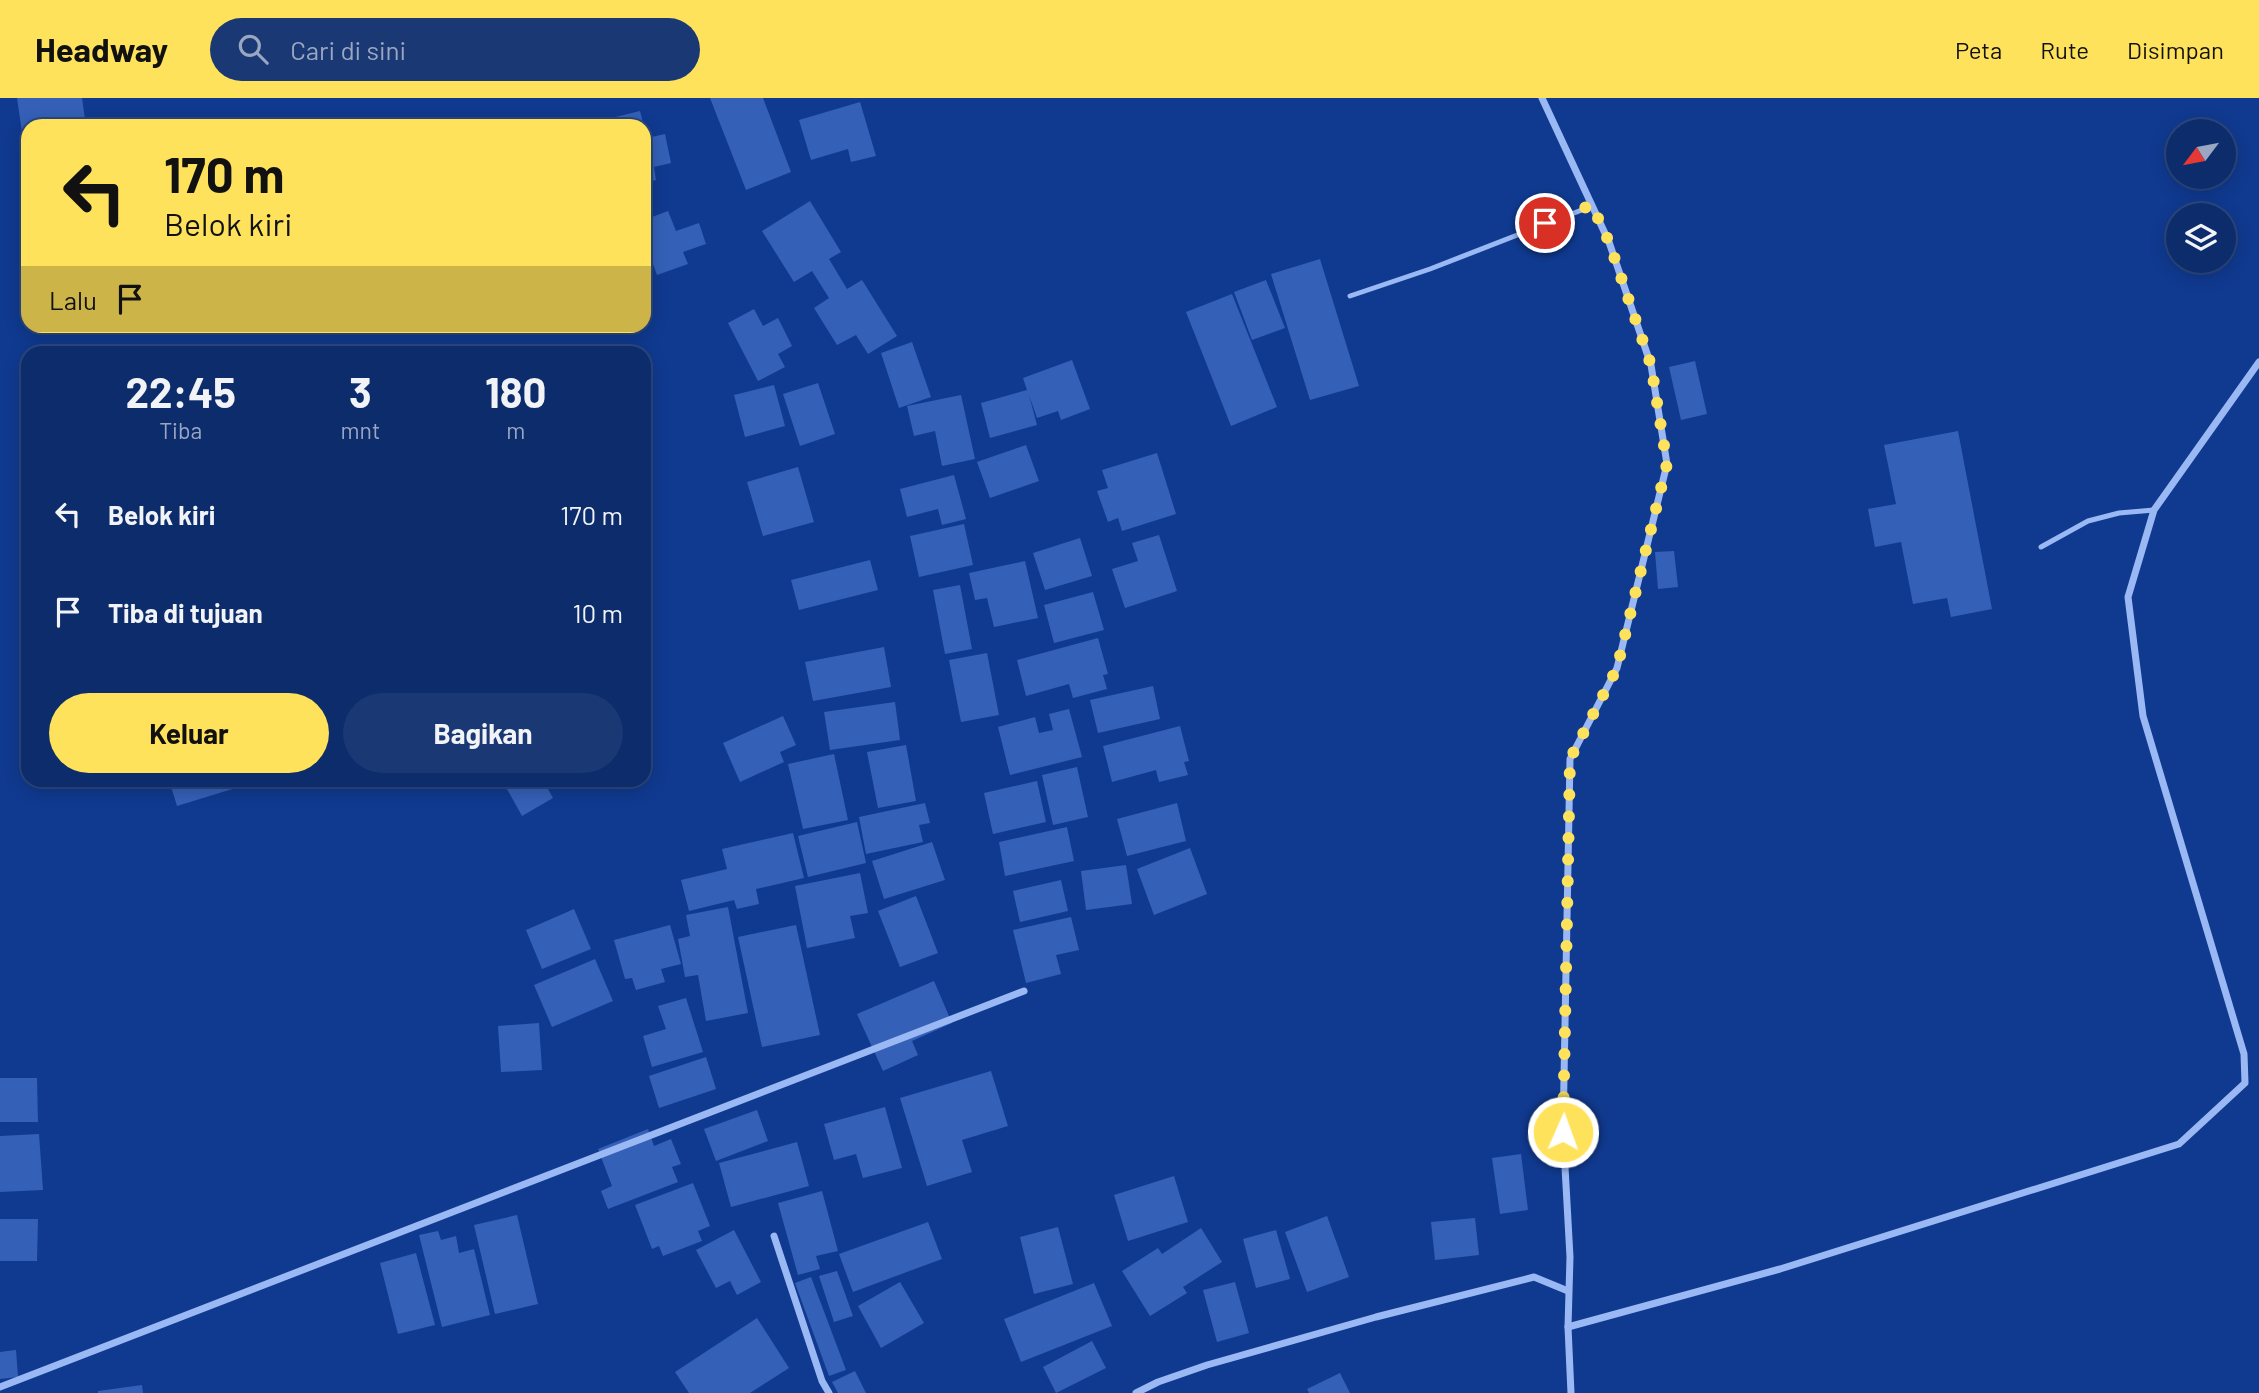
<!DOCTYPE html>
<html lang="id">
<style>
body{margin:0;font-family:Barlow,sans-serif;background:#1a3874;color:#f1f3f6;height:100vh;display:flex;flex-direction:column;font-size:26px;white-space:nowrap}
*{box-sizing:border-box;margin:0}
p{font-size:23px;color:#9aa7c2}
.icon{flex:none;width:38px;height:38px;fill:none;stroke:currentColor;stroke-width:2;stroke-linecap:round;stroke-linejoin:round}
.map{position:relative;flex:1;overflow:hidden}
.side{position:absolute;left:21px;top:248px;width:630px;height:441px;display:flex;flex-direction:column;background:#0c2c6c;border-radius:21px;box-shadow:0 4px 18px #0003,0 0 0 2px #2c487f}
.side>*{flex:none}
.hud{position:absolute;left:21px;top:21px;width:630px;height:214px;border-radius:21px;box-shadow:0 4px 18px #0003,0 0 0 2px #2c487f;background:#ffe25c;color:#111;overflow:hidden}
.needle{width:46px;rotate:238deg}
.tools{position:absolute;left:2166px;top:21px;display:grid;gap:14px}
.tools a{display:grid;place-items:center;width:70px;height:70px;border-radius:50%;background:#0c2c6c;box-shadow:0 4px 18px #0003,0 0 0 2px #2c487f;font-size:35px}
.pin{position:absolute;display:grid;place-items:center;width:60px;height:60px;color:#fff;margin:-30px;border:4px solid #fff;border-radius:50%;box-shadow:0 2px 7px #0007}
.me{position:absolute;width:77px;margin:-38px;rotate:2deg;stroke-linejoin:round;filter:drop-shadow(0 0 5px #0008)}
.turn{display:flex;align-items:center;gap:24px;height:147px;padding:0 28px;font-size:32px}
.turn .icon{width:91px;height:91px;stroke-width:2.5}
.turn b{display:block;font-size:49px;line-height:60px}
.then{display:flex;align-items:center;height:66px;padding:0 28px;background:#0003;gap:14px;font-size:26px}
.eta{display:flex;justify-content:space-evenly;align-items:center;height:119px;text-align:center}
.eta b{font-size:42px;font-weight:700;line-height:49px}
.button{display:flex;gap:14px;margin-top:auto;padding:14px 28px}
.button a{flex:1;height:80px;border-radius:42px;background:#ffe25c;color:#111;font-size:28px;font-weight:700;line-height:80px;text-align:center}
.button a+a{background:#1a3874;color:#f1f3f6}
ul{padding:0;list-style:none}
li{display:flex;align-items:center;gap:21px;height:98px;padding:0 28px}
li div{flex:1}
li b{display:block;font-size:26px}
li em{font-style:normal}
header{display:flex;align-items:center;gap:42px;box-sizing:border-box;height:98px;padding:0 35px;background:#ffe25c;color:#111}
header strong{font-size:33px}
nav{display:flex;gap:38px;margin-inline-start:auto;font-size:24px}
.search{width:490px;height:63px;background:#1a3874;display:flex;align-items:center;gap:18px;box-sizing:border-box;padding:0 24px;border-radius:38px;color:#9aa7c2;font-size:26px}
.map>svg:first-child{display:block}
.building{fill:#3460b7}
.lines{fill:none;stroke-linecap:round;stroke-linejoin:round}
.lane{stroke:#9ab8f3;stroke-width:5}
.street{stroke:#9ab8f3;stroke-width:7}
.route{stroke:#ffe25c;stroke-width:12;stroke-dasharray:0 21.6}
</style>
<header>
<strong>Headway</strong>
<div class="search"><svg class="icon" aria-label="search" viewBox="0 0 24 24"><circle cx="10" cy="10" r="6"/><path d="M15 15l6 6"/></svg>Cari di sini</div>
<nav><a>Peta</a><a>Rute</a><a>Disimpan</a></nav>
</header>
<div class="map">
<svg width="2259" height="1295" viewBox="0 0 2259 1295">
<rect width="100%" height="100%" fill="#103a90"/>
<!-- building -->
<g class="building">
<path d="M 17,0 L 82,0 L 86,28 L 28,28 L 26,62 Z"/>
<path d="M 710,0 L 763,0 L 791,74 L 746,92 Z"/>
<path d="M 860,4 L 876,58 L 851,64 L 848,51 L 811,62 L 799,22 Z"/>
<path d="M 640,13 L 644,28 L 600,28 L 599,23 Z"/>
<path d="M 644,32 L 647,40 L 665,36 L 671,65 L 654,69 L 656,82 L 644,85 Z"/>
<path d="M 810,103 L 841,154 L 829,161 L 847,191 L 862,182 L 897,238 L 868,256 L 856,237 L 837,247 L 814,210 L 829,200 L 812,173 L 794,184 L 762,133 Z"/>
<path d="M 668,113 L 676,133 L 699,125 L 706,146 L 683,154 L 688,166 L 657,177 L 644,142 L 644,122 Z"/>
<path d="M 1320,161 L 1359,288 L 1310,302 L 1271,176 Z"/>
<path d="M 1266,182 L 1285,230 L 1252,242 L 1234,194 Z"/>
<path d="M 1232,196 L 1277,309 L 1231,328 L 1186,214 Z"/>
<path d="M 754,211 L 763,228 L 778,220 L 792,248 L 778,256 L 785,269 L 758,283 L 728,225 Z"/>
<path d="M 912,244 L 931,299 L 899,310 L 881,255 Z"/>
<path d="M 1072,262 L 1090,311 L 1061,322 L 1058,313 L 1037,320 L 1029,297 L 1037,327 L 990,340 L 981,305 L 1027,292 L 1023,280 Z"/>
<path d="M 1695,263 L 1707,316 L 1681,322 L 1669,269 Z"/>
<path d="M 818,285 L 835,336 L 800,348 L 783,296 Z"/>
<path d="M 774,287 L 785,328 L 745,339 L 734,297 Z"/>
<path d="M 961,297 L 975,361 L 942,368 L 935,333 L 914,338 L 907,308 Z"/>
<path d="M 1958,333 L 1992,511 L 1951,519 L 1947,500 L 1913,506 L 1901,444 L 1875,449 L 1868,411 L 1896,406 L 1884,347 Z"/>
<path d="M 1026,347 L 1039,383 L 990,400 L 977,364 Z"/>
<path d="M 1157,355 L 1176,416 L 1122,433 L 1118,420 L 1108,424 L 1097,393 L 1108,390 L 1102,372 Z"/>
<path d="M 798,369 L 814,424 L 763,438 L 747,384 Z"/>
<path d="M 954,377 L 966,421 L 942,427 L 938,411 L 907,419 L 900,391 Z"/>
<path d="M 964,426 L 973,467 L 919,479 L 910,438 Z"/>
<path d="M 1159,437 L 1177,493 L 1125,510 L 1112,471 L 1138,463 L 1132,445 Z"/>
<path d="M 1080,440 L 1092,478 L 1045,492 L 1033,455 Z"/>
<path d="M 1674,453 L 1678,489 L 1658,491 L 1655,454 Z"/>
<path d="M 870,462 L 878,492 L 799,512 L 791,482 Z"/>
<path d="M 1025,463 L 1038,520 L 994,529 L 987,500 L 975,502 L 969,475 Z"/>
<path d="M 960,487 L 972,551 L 945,556 L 933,492 Z"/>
<path d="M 1093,494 L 1104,532 L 1054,545 L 1044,507 Z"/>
<path d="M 1098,540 L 1108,576 L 1103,577 L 1107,591 L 1073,600 L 1069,586 L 1026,598 L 1017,562 Z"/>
<path d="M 884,549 L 891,589 L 813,603 L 805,564 Z"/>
<path d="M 987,555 L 999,617 L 961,624 L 949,562 Z"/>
<path d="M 1153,588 L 1160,621 L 1098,635 L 1090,602 Z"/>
<path d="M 895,604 L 900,642 L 830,652 L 824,614 Z"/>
<path d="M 1069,611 L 1082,659 L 1010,677 L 998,629 L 1035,619 L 1039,635 L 1053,632 L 1049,616 Z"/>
<path d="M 783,618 L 796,647 L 780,654 L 784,664 L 740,684 L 723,645 Z"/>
<path d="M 1180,628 L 1189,663 L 1184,664 L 1188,677 L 1159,684 L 1156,672 L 1112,684 L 1103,648 Z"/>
<path d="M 906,647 L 916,703 L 878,710 L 867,654 Z"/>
<path d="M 834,656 L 848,722 L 803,731 L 788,666 Z"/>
<path d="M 1077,669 L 1088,719 L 1053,727 L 1042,677 Z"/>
<path d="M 169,682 L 237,682 L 239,689 L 177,708 Z"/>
<path d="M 502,682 L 543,682 L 553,700 L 522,718 Z"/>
<path d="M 1037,683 L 1046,724 L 993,736 L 984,695 Z"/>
<path d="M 925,705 L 930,725 L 919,727 L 923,744 L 866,756 L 859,719 Z"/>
<path d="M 1177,705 L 1186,743 L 1127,758 L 1117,721 Z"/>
<path d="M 857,724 L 866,765 L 808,779 L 798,738 Z"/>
<path d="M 1067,729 L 1074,763 L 1005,778 L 999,744 Z"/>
<path d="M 793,735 L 804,780 L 756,791 L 759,806 L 737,811 L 734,802 L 689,813 L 681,782 L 727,771 L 722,751 Z"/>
<path d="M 932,744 L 945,782 L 884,801 L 872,763 Z"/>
<path d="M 1190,750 L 1207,796 L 1154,817 L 1137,771 Z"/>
<path d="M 1126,767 L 1132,806 L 1086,812 L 1081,773 Z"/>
<path d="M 860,775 L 868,815 L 850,818 L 855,840 L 807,850 L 795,788 Z"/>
<path d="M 1061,782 L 1068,813 L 1020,824 L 1013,793 Z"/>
<path d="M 916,798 L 938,855 L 900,869 L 878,813 Z"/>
<path d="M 728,809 L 748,915 L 706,923 L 698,877 L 685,879 L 678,841 L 690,838 L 686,817 Z"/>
<path d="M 574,811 L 591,851 L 542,871 L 526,832 Z"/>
<path d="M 1071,819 L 1079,852 L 1056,857 L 1061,876 L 1026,885 L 1013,832 Z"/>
<path d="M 670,827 L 681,866 L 661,871 L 665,884 L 636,892 L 632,880 L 625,881 L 614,842 Z"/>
<path d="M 796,827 L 820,937 L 762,949 L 738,839 Z"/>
<path d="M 595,861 L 613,903 L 552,929 L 534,887 Z"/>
<path d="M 934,883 L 952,925 L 912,943 L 918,957 L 883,973 L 857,916 Z"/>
<path d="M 686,900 L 703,954 L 652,969 L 643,938 L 666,931 L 658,908 Z"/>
<path d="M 539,925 L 542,972 L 501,974 L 498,928 Z"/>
<path d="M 706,959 L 716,991 L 659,1010 L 649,978 Z"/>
<path d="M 991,973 L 1008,1028 L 962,1042 L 972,1074 L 927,1088 L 900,1000 Z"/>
<path d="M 0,980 L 37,980 L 38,1024 L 0,1024 Z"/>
<path d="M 885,1009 L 902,1070 L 863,1080 L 856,1056 L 834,1062 L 824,1026 Z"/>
<path d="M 757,1012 L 768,1043 L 716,1063 L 704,1031 Z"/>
<path d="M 648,1031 L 654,1048 L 671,1041 L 681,1066 L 672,1069 L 678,1084 L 608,1111 L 601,1093 L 612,1088 L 598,1051 Z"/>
<path d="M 39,1036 L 43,1092 L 0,1094 L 0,1038 Z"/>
<path d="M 797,1044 L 809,1088 L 731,1109 L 719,1065 Z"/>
<path d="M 1521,1056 L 1528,1112 L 1500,1116 L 1492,1060 Z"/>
<path d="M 1174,1078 L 1188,1124 L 1128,1143 L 1114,1097 Z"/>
<path d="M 693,1085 L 710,1128 L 698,1133 L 702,1143 L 663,1158 L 659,1148 L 652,1151 L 635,1107 Z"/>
<path d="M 822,1093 L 838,1153 L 816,1158 L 820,1171 L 798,1177 L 778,1105 Z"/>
<path d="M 517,1117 L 538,1206 L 495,1216 L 474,1127 Z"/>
<path d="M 1327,1118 L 1349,1179 L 1307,1194 L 1285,1134 Z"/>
<path d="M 1475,1120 L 1479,1157 L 1435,1162 L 1431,1124 Z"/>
<path d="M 0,1121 L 38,1121 L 37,1163 L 0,1163 Z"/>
<path d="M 928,1124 L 942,1161 L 853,1194 L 839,1156 Z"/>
<path d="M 1058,1129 L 1073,1186 L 1034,1196 L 1020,1139 Z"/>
<path d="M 1201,1130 L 1222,1164 L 1183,1189 L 1187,1195 L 1150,1218 L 1122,1173 L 1158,1150 L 1162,1156 Z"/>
<path d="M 734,1132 L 761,1184 L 737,1197 L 730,1183 L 716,1190 L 696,1152 Z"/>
<path d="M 1276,1132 L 1290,1181 L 1256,1190 L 1243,1141 Z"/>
<path d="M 438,1133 L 441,1142 L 456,1138 L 459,1155 L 474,1151 L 490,1217 L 442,1229 L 419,1137 Z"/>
<path d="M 416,1155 L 435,1227 L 398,1236 L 380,1165 Z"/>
<path d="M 837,1173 L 853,1218 L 834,1224 L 819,1178 Z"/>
<path d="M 811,1179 L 846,1272 L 829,1278 L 795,1185 Z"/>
<path d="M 900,1184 L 924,1225 L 881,1250 L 858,1208 Z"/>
<path d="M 1235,1184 L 1249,1235 L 1217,1244 L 1203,1192 Z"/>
<path d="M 1094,1185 L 1112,1228 L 1021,1264 L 1004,1221 Z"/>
<path d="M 757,1220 L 789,1270 L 750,1295 L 689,1295 L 675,1274 Z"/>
<path d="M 1092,1243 L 1106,1270 L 1056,1295 L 1043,1269 Z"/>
<path d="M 16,1252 L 18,1279 L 0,1281 L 0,1254 Z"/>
<path d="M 855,1273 L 866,1295 L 838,1295 L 832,1284 Z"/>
<path d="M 1340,1275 L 1350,1295 L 1309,1295 L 1307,1291 Z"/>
<path d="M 142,1287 L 143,1295 L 98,1295 L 98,1293 Z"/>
</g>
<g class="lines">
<!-- lane -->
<g class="lane">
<path d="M 1350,198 L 1430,171 L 1592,108"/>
<path d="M 2041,449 L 2088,423 L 2119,415 L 2154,412"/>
</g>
<!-- street -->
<g class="street">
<path d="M 1542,0 L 1609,144 L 1651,267 L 1667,366 L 1617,570 L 1570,661 L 1563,1033 L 1570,1159 L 1568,1229 L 1571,1295"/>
<path d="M 774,1138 L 822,1283 L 829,1295"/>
<path d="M 1568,1229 L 1780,1171 L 2179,1046 L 2245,985 L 2244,956 L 2143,618 L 2128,499 L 2154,412 L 2259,264"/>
<path d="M 0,1289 L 1024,893"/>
<path d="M 1136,1295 L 1158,1284 L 1207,1267 L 1376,1219 L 1534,1179 L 1568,1193"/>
</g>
</g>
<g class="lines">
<!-- route -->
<path class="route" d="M 1545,125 L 1592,107 L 1609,144 L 1651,267 L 1667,366 L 1617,570 L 1570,661 L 1563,1034"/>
</g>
</svg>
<div class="tools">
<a><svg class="needle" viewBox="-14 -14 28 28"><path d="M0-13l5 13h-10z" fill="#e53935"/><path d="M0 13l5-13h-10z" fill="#9aa7c2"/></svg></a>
<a><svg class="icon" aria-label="layers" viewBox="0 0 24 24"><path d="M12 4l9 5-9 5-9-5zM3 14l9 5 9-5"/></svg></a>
</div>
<div class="pin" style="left:1545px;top:125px;background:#d93025"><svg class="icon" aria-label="arrive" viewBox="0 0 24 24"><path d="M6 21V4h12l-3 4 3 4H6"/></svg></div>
<svg class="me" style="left:1563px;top:1034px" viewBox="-20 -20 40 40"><circle r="17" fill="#ffe25c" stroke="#fff" stroke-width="3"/><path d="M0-11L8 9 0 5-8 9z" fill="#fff"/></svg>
<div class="hud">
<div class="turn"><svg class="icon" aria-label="left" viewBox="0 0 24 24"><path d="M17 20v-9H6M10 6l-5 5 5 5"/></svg><div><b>170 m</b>Belok kiri</div></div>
<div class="then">Lalu<svg class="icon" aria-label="arrive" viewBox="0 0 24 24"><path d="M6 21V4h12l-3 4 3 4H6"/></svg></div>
</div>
<section class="side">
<div class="eta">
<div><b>22:45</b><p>Tiba</p></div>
<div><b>3</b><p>mnt</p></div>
<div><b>180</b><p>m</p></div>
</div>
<ul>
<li><svg class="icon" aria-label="left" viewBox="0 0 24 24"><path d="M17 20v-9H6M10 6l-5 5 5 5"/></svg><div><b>Belok kiri</b></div><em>170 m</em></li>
<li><svg class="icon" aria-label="arrive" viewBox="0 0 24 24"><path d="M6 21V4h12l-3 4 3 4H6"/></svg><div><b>Tiba di tujuan</b></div><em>10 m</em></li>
</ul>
<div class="button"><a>Keluar</a><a>Bagikan</a></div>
</section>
</div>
